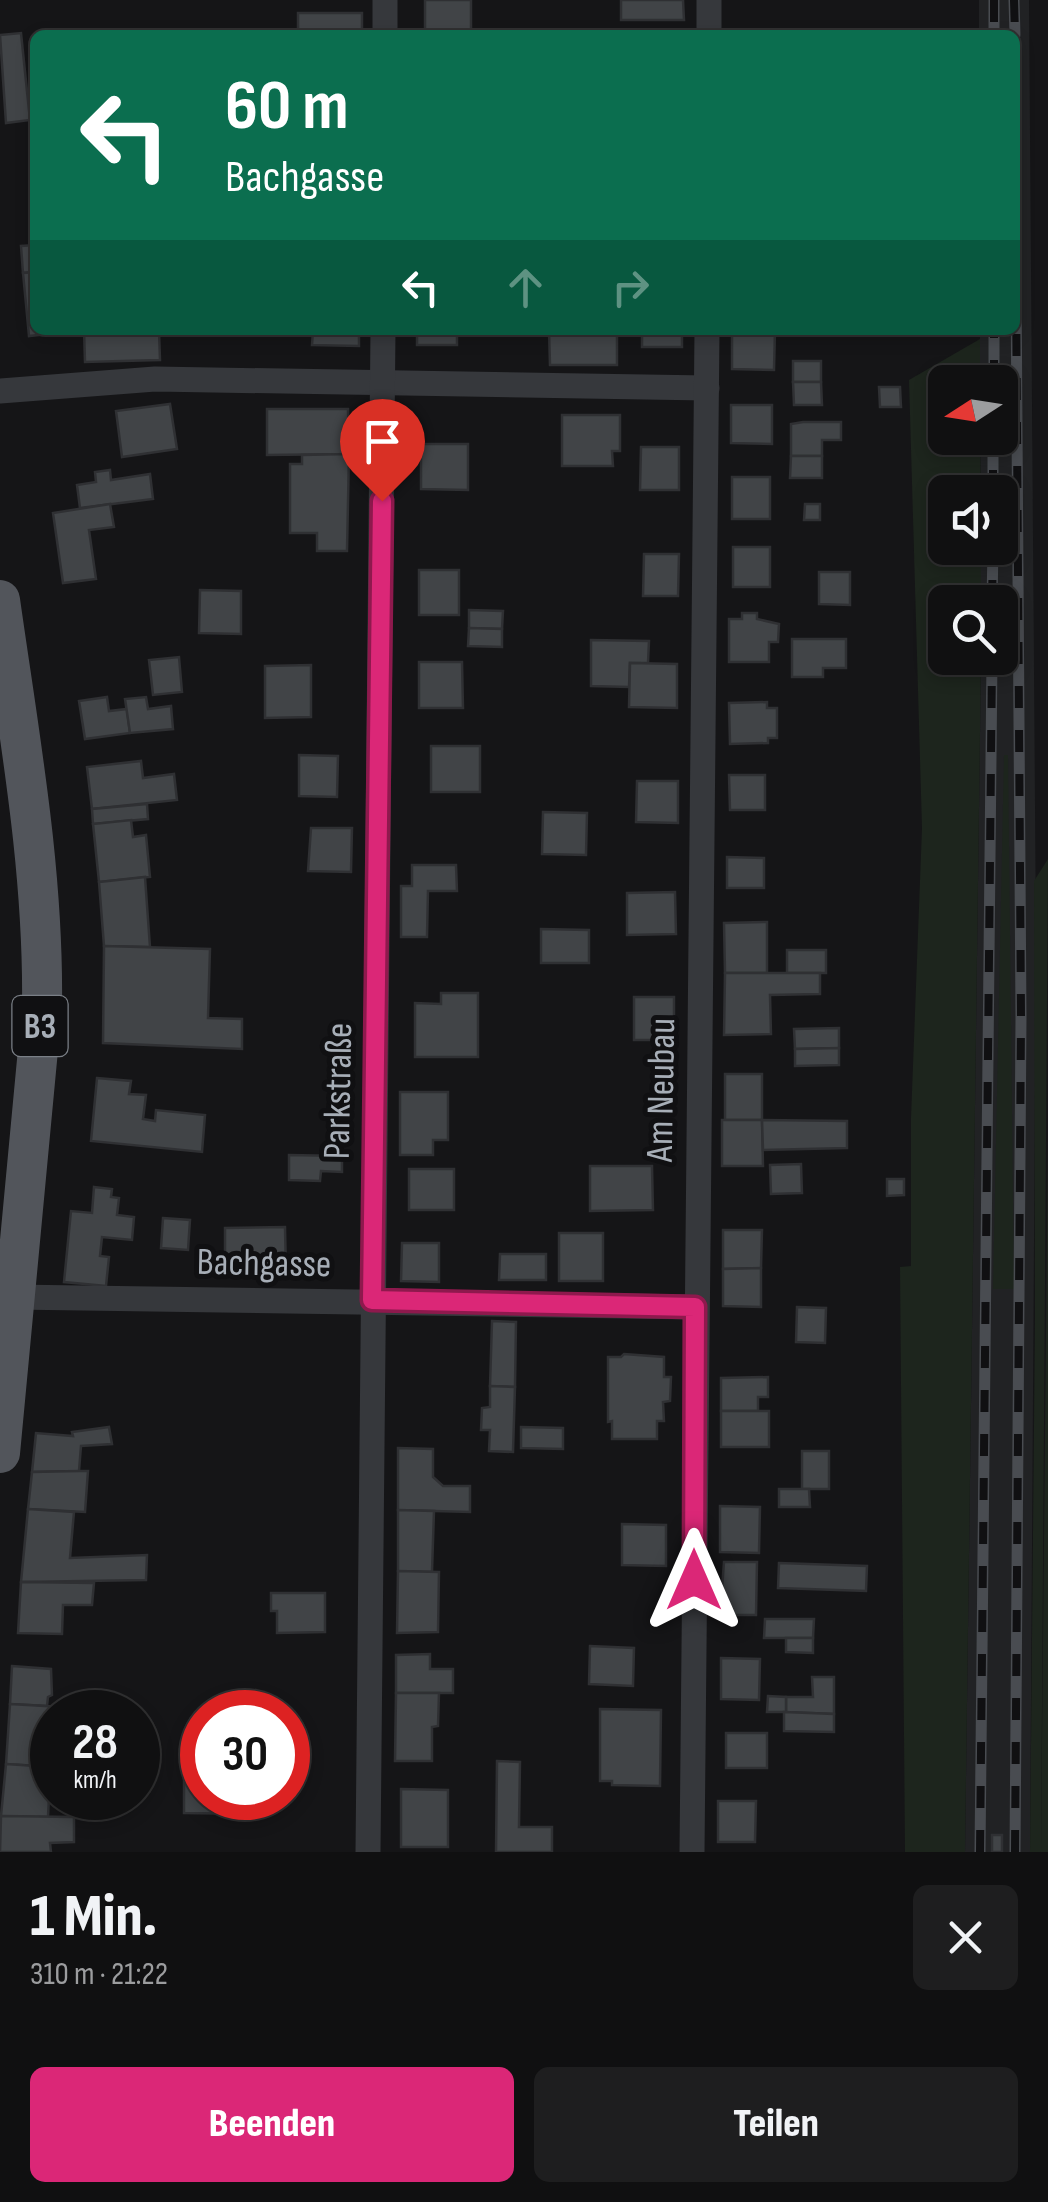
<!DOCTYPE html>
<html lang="de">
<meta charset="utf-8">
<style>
body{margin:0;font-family:"Sofia Sans Condensed",sans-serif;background:#1e1e1f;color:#f1f3f6;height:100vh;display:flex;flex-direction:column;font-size:38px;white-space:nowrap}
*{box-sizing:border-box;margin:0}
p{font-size:32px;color:#9c9d9f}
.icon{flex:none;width:55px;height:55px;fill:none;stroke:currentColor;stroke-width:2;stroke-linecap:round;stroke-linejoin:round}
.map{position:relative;height:1852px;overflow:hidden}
.sheet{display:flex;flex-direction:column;background:#101011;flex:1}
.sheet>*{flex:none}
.banner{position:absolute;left:30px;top:30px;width:990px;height:305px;border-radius:15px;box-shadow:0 5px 15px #0003,0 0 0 2px #303031;background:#0b6e4f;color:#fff;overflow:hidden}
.needle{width:65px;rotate:258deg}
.buttons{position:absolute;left:928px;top:365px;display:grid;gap:20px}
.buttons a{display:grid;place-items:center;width:90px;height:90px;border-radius:15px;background:#101011;box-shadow:0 5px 15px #0003,0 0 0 2px #303031;font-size:50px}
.speed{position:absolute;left:30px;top:1690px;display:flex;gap:20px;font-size:50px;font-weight:700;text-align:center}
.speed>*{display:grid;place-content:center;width:130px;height:130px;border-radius:50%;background:#101011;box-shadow:0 5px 15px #0003,0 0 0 2px #303031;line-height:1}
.speed small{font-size:25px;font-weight:400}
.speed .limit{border:15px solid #d22;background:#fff;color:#111}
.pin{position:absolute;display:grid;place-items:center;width:85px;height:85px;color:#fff;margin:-102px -42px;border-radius:50% 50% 50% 0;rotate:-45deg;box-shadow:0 0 10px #0007}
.pin .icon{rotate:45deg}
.me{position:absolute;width:110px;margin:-55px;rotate:0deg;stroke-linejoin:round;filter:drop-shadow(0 0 8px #0008)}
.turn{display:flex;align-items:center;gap:35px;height:210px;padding:0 30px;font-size:45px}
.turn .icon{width:130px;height:130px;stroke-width:2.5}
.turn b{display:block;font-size:70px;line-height:85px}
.lanes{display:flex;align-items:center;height:95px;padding:0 30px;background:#0003;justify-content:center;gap:50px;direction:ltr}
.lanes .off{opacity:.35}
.round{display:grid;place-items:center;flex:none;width:105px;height:105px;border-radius:15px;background:#1e1e1f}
.summary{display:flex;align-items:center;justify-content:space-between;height:170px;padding:0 30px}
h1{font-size:60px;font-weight:800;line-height:75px}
.button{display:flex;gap:20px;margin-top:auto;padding:20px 30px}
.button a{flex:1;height:115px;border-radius:15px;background:#db2777;color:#fff;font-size:40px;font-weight:800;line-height:115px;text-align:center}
.button a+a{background:#1e1e1f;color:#f1f3f6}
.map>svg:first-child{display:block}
.built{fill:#212224}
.grass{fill:#1d251d}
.forest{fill:url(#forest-firs)}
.building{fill:#414447;stroke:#2f3033;stroke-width:2.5}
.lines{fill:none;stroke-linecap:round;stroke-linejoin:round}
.minor{stroke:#36383c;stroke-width:25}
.primary{stroke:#52555b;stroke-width:40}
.rail-casing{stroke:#494c51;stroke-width:11}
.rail{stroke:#101012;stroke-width:8;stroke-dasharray:22;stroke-linecap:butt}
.route-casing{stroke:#8e194d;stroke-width:25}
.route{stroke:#db2777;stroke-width:18}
.labels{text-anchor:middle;stroke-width:10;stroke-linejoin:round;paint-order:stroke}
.shield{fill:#101012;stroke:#7a7f86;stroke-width:2.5}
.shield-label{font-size:35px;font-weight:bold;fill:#a7aeb7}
.street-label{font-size:38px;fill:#a7aeb7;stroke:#101012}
</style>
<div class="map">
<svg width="1048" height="1852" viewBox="0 0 1048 1852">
<defs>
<pattern id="forest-firs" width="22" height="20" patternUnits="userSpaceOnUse" patternTransform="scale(2.5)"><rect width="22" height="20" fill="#1d251d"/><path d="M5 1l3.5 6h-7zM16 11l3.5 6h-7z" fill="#3b423c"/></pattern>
</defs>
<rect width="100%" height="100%" fill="#151517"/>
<!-- built -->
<path class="built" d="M 979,0 L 1029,0 L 1036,939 L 1030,1852 L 965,1852 L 981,658 L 1000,658 L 1000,602 L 981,602 L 981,548 L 1000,548 L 1000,492 L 981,492 L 980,438 L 1000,438 L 1000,382 L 980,382 L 980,330 L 1015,330 L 1015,35 L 979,35 Z"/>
<!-- grass -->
<g class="grass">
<path d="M 980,339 L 980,382 L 945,382 L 945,438 L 980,438 L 981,492 L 945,492 L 945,548 L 981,548 L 981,602 L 945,602 L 945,658 L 981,658 L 965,1852 L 905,1852 L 900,1267 L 911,1266 L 911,1118 L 922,828 L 909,380 Z"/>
<path d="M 1004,755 L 1008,755 L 1014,1289 L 993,1289 Z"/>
<path d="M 1048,859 L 1041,1852 L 1030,1852 L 1035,1318 L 1034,881 Z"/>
</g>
<!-- forest -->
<path class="forest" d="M 1048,1133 L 1048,1852 L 1041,1852 Z"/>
<!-- building -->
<g class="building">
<rect x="425" y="0" width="46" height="32"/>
<path d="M 621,0 L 683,0 L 684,20 L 621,20 Z"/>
<rect x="298" y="13" width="64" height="22"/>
<path d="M 21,33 L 30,120 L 6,123 L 0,35 Z"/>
<path d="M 35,245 L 35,272 L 23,273 L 21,246 Z"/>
<path d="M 35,272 L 35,330 L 66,332 L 29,336 L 23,273 Z"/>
<path d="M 84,330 L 159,330 L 160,360 L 85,362 Z"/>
<path d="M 313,330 L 359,330 L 359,346 L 312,345 Z"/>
<rect x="417" y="330" width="40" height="15"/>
<path d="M 549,330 L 617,330 L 617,365 L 550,365 Z"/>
<rect x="642" y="330" width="40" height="17"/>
<path d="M 732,331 L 775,331 L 774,370 L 732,369 Z"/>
<rect x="793" y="361" width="28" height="21"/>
<path d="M 793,382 L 821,382 L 822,405 L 794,405 Z"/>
<path d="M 879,387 L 900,387 L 901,407 L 880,407 Z"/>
<path d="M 170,404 L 177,449 L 122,457 L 116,411 Z"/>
<path d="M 731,405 L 772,405 L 772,444 L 731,443 Z"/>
<path d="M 267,409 L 348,409 L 349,454 L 267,455 Z"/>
<path d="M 562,415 L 620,415 L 620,451 L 612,451 L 613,466 L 562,466 Z"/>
<path d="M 803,422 L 841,422 L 841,440 L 822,440 L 822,456 L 791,456 L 791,424 Z"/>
<path d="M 421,444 L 468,444 L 468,490 L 421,489 Z"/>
<path d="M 641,447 L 679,447 L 679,490 L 640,490 Z"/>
<path d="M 349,454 L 347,551 L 317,551 L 317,533 L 290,533 L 290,464 L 302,464 L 302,455 Z"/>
<path d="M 791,456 L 822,456 L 822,478 L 790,478 Z"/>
<path d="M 110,470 L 111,480 L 150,474 L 153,499 L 80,508 L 77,485 L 96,482 L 95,472 Z"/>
<rect x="732" y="477" width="38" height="42"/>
<path d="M 110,504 L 114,527 L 89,530 L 96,579 L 63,583 L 53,513 Z"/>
<path d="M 805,504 L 820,504 L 820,520 L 804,520 Z"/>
<rect x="733" y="547" width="37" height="40"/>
<path d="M 644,554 L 679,554 L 678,596 L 643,596 Z"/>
<rect x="419" y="570" width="40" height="45"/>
<path d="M 819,572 L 850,572 L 850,605 L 819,604 Z"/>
<path d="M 200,590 L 241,591 L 241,634 L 199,633 Z"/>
<path d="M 469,610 L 503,611 L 502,629 L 469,628 Z"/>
<path d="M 742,613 L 757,613 L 757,619 L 779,624 L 778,642 L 769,642 L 769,662 L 729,662 L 729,619 L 742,619 Z"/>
<path d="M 469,628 L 502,629 L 502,647 L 468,646 Z"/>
<path d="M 792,639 L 846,639 L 846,668 L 823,668 L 823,677 L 792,677 Z"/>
<path d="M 591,640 L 649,641 L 648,663 L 630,663 L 629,687 L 591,686 Z"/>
<path d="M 179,657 L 182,692 L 153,695 L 149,660 Z"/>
<path d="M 419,662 L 462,662 L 463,708 L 419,708 Z"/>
<path d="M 630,663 L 677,664 L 677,708 L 629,707 Z"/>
<path d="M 311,665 L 311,717 L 265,718 L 265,666 Z"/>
<path d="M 107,697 L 109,711 L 127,709 L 130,733 L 85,739 L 79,701 Z"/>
<path d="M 146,697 L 148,709 L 171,706 L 173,729 L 130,733 L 125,699 Z"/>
<path d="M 767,702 L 767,708 L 777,708 L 777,738 L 768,738 L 768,743 L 730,744 L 729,703 Z"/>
<rect x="431" y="746" width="49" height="46"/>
<path d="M 299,755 L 338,756 L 337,797 L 299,796 Z"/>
<path d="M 141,761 L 143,778 L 174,774 L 177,800 L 92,809 L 87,767 Z"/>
<path d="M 729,775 L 765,775 L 765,810 L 730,810 Z"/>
<path d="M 637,781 L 678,781 L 678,823 L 636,822 Z"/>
<path d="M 147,804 L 148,819 L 93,824 L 92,809 Z"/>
<path d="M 543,812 L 587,813 L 586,855 L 542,854 Z"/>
<path d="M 131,820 L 133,837 L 146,835 L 150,877 L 99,882 L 93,824 Z"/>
<path d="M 311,828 L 352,828 L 351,872 L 308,871 Z"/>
<path d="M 727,857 L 764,858 L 764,888 L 727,888 Z"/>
<path d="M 412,865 L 456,865 L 457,891 L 428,891 L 427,937 L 401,937 L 401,886 L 412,886 Z"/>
<path d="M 145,877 L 150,947 L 104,946 L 99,882 Z"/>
<path d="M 675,892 L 676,934 L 627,935 L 627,893 Z"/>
<path d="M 767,922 L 767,973 L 725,973 L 724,923 Z"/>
<path d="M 541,929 L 589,930 L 589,963 L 541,963 Z"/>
<path d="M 104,946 L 210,949 L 208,1018 L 242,1019 L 242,1049 L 103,1043 Z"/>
<rect x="787" y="950" width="39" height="23"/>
<path d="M 725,973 L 820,973 L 820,994 L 770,995 L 771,1034 L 724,1035 Z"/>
<path d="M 441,993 L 478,993 L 478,1057 L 415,1057 L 415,1003 L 441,1004 Z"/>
<rect x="634" y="997" width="40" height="43"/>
<path d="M 839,1028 L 839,1048 L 795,1049 L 794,1029 Z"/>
<path d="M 839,1048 L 839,1065 L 795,1066 L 795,1049 Z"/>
<rect x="725" y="1074" width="37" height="46"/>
<path d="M 97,1078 L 131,1081 L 129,1094 L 146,1095 L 143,1119 L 155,1121 L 156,1110 L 205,1115 L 202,1152 L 91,1141 Z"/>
<path d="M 400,1092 L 448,1092 L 448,1140 L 433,1140 L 433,1155 L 400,1155 Z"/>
<path d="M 722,1120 L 762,1120 L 763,1166 L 722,1166 Z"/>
<path d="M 762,1120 L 847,1121 L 847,1148 L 763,1150 Z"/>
<path d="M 289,1155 L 342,1156 L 342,1172 L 321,1171 L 320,1181 L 289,1180 Z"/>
<path d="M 801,1164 L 802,1193 L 771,1194 L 770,1165 Z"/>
<path d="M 590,1166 L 652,1166 L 653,1210 L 590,1211 Z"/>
<rect x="409" y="1169" width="45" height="41"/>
<path d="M 887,1179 L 904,1179 L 904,1195 L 887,1196 Z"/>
<path d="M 94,1187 L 112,1189 L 111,1197 L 119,1198 L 117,1215 L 134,1217 L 132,1240 L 102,1237 L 100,1256 L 109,1257 L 106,1286 L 64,1282 L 71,1211 L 92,1213 Z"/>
<path d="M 163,1218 L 190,1220 L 188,1250 L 161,1248 Z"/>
<path d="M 285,1227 L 286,1271 L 225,1271 L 225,1228 Z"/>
<path d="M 723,1230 L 762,1230 L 761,1268 L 723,1269 Z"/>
<rect x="559" y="1233" width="44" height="48"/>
<path d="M 402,1243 L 439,1243 L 439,1282 L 401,1281 Z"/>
<path d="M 500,1254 L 546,1254 L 546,1280 L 499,1280 Z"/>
<path d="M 761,1268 L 761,1307 L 723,1306 L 723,1269 Z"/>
<path d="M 797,1307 L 826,1308 L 825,1343 L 796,1342 Z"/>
<path d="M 492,1321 L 516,1322 L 515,1387 L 490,1386 Z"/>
<path d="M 624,1354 L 664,1357 L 664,1377 L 671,1377 L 670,1401 L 663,1402 L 664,1421 L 657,1421 L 657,1439 L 612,1439 L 612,1421 L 608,1422 L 608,1357 L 621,1357 Z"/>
<path d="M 768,1377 L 768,1397 L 758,1397 L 758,1411 L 721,1411 L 721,1378 Z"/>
<path d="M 490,1386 L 515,1387 L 513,1452 L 489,1451 L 490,1430 L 481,1430 L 482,1408 L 490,1407 Z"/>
<rect x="721" y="1411" width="48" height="36"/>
<path d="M 109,1427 L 112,1444 L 81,1446 L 79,1471 L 32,1472 L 36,1433 L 73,1436 L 72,1432 Z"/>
<path d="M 521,1427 L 563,1428 L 563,1449 L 521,1448 Z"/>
<path d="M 398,1448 L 433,1449 L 433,1477 L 443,1486 L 470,1486 L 470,1512 L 398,1510 Z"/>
<rect x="802" y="1451" width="27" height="38"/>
<path d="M 79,1471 L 88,1471 L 85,1512 L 28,1509 L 32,1472 Z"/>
<path d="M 779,1489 L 809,1489 L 810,1507 L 779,1507 Z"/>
<path d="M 720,1506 L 760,1507 L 759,1553 L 720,1552 Z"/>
<path d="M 28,1509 L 74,1512 L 70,1558 L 147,1555 L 146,1580 L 21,1582 Z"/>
<path d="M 398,1510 L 434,1511 L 432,1572 L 398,1571 Z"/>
<path d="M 622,1524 L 666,1525 L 666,1566 L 622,1565 Z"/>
<path d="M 724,1562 L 757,1562 L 756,1615 L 720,1615 Z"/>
<path d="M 779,1563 L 867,1566 L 866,1591 L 778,1588 Z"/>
<path d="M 398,1571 L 439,1572 L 438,1632 L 397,1633 Z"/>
<path d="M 21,1582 L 94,1583 L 92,1605 L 63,1605 L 62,1634 L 18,1633 Z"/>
<path d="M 271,1593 L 325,1593 L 325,1632 L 277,1633 L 277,1611 L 271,1611 Z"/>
<path d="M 765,1619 L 814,1619 L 813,1638 L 764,1638 Z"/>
<path d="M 786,1638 L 813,1638 L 813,1653 L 786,1652 Z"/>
<path d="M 590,1646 L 634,1648 L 633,1686 L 589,1684 Z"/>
<path d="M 430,1654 L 430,1669 L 453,1669 L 453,1693 L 396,1693 L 396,1655 Z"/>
<path d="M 721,1658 L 760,1659 L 759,1700 L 721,1699 Z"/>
<path d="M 12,1666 L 51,1669 L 52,1695 L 48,1697 L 47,1706 L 10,1704 Z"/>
<path d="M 812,1677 L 834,1677 L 834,1714 L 786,1712 L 786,1697 L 813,1697 Z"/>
<path d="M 396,1693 L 439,1693 L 438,1726 L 432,1727 L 432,1761 L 395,1761 Z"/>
<path d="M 768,1696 L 786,1697 L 786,1712 L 767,1712 Z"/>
<path d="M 10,1704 L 62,1707 L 62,1712 L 52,1712 L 51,1767 L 6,1764 Z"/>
<path d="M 600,1709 L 661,1710 L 660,1786 L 612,1785 L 612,1781 L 600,1781 Z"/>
<path d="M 784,1712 L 834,1714 L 834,1732 L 784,1731 Z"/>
<rect x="726" y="1733" width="41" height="35"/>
<path d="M 497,1761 L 520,1762 L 519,1827 L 552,1827 L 552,1852 L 496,1852 Z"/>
<path d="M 6,1764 L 51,1767 L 52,1794 L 49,1797 L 48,1817 L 1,1816 Z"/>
<path d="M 184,1773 L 202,1773 L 202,1798 L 251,1798 L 251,1814 L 184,1813 Z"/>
<path d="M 401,1789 L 448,1790 L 448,1847 L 401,1847 Z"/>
<path d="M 718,1801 L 756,1801 L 755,1842 L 718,1842 Z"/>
<path d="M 1,1816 L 74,1817 L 74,1842 L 50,1843 L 51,1852 L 0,1852 Z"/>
<rect x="992" y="1835" width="10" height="17"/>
</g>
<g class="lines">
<!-- minor -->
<g class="minor">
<path d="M 385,35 L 385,0"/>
<path d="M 709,35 L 709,0"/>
<path d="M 0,391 L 155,379 L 707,388"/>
<path d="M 13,1297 L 695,1307"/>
<path d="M 368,1852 L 383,330"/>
<path d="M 692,1852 L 707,330"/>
</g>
<!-- primary -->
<path class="primary" d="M 0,600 C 19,735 44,870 42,1007 L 0,1453"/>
<defs>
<g id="rail">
<path d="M 994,0 L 994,35"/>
<path d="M 1014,0 L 1015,35"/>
<path d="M 994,382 L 994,330"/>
<path d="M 993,492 L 993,438"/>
<path d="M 992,602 L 993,548"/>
<path d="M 980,1852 L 992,658"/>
<path d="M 1015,1852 L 1021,1018 L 1015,134"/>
</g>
</defs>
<!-- rail casing -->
<use href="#rail" class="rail-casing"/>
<!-- rail -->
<use href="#rail" class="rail"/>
</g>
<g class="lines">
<defs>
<path id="route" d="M 382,501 L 372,1300 L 695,1307 L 694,1580"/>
</defs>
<!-- route casing -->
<use href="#route" class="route-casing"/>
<!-- route -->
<use href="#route" class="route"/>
</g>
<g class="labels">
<!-- shield labels -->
<rect class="shield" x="12.5" y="996" width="55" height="60" rx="8"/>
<g class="shield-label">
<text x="40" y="1038">B3</text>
</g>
<!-- street labels -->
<g class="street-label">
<text transform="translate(660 1090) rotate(-89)" y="13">Am Neubau</text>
<text transform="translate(337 1091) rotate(-89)" y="13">Parkstraße</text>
<text transform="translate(264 1262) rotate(1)" y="13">Bachgasse</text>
</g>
</g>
</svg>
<div class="buttons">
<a><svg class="needle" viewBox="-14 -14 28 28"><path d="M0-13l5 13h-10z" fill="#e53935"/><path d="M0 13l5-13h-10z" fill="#9c9d9f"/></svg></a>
<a><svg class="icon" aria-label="sound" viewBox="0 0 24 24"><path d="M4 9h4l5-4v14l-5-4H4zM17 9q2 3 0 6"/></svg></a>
<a><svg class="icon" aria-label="search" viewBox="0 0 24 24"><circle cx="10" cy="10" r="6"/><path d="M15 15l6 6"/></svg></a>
</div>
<div class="speed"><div>28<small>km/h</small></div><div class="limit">30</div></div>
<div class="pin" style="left:382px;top:501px;background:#d93025"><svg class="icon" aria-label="arrive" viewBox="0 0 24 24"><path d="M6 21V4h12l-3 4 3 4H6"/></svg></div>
<svg class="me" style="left:694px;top:1580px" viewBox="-20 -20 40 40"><path d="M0-17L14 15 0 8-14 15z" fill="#db2777" stroke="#fff" stroke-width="4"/></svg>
<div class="banner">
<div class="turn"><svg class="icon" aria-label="left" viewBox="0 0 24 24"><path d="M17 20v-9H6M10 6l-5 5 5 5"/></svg><div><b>60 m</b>Bachgasse</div></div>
<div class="lanes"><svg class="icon" aria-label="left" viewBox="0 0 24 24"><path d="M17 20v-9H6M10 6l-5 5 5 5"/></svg><svg class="icon off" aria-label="ahead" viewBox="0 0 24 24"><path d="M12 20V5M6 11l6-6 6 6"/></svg><svg class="icon off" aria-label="right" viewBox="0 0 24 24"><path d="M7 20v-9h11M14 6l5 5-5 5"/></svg></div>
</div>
</div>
<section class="sheet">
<div class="summary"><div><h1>1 Min.</h1><p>310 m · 21:22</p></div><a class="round"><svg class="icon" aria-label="close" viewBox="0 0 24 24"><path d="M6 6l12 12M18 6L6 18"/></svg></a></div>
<div class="button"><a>Beenden</a><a>Teilen</a></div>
</section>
